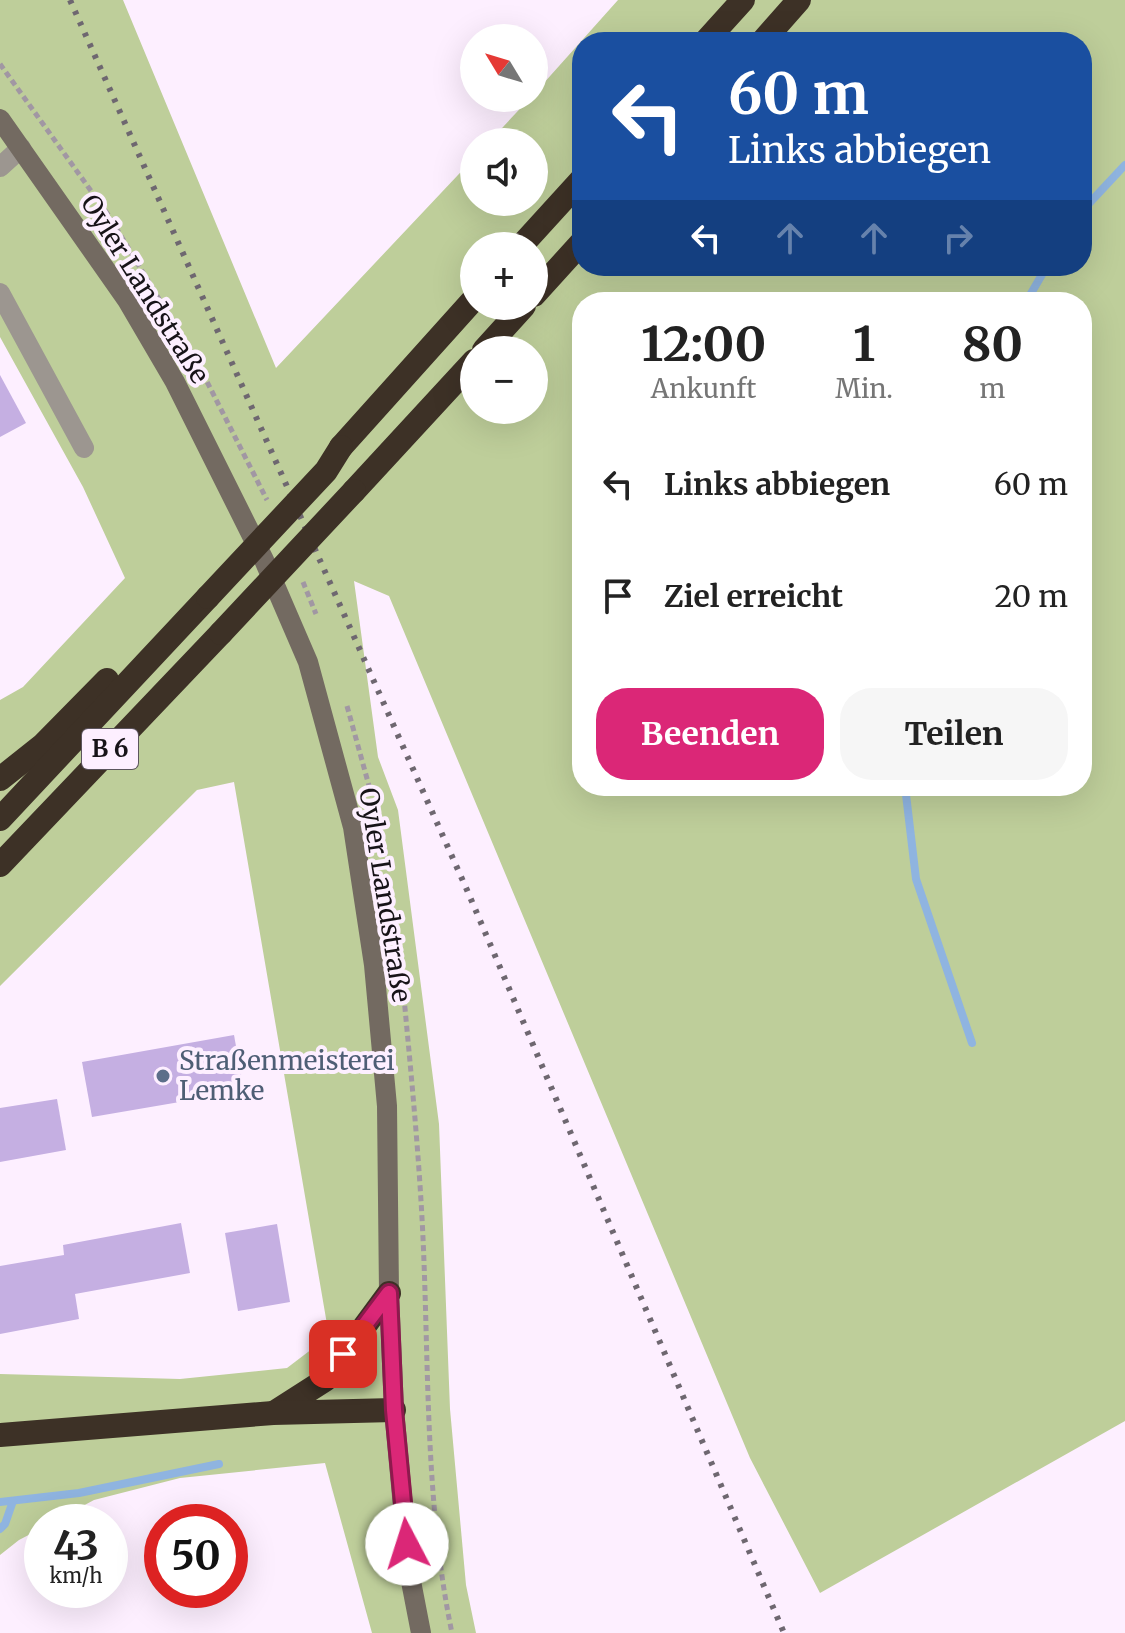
<!DOCTYPE html>
<html lang="de">
<meta charset="utf-8">
<style>
body{margin:0;font-family:Merriweather,serif;background:#f6f6f6;color:#222;height:100vh;display:flex;flex-direction:column;font-size:30px;white-space:nowrap}
*{box-sizing:border-box;margin:0}
p{font-size:26px;color:#767676}
.icon{flex:none;width:44px;height:44px;fill:none;stroke:currentColor;stroke-width:2;stroke-linecap:round;stroke-linejoin:round}
.map{position:relative;flex:1;overflow:hidden}
.sheet{position:absolute;left:572px;top:292px;width:520px;height:504px;display:flex;flex-direction:column;background:#fff;border-radius:32px;box-shadow:0 8px 32px #0002}
.sheet>*{flex:none}
.top-card{position:absolute;left:572px;top:32px;width:520px;height:244px;border-radius:32px;box-shadow:0 8px 32px #0002;background:#1a4fa0;color:#fff;overflow:hidden}
.needle{width:52px;rotate:308deg}
.fabs{position:absolute;left:460px;top:24px;display:grid;gap:16px}
.fabs a{display:grid;place-items:center;width:88px;height:88px;border-radius:50%;background:#fff;box-shadow:0 8px 32px #0002;font-size:40px}
.speed{position:absolute;left:24px;top:1504px;display:flex;gap:16px;font-size:40px;font-weight:700;text-align:center}
.speed>*{display:grid;place-content:center;width:104px;height:104px;border-radius:50%;background:#fff;box-shadow:0 8px 32px #0002;line-height:1}
.speed small{font-size:20px;font-weight:400}
.speed .limit{border:12px solid #d22;background:#fff;color:#111}
.pin{position:absolute;display:grid;place-items:center;width:68px;height:68px;color:#fff;margin:-34px;border-radius:16px;box-shadow:0 4px 12px #0006}
.me{position:absolute;width:88px;margin:-44px;rotate:355deg;stroke-linejoin:round;filter:drop-shadow(0 0 6px #0008)}
.turn{display:flex;align-items:center;gap:28px;height:168px;padding:0 24px;font-size:36px}
.turn .icon{width:104px;height:104px;stroke-width:2.5}
.turn b{display:block;font-size:56px;line-height:68px}
.lanes{display:flex;align-items:center;height:76px;padding:0 24px;background:#0003;justify-content:center;gap:40px;direction:ltr}
.lanes .off{opacity:.35}
.eta{display:flex;justify-content:space-evenly;align-items:center;height:136px;text-align:center}
.eta b{font-size:48px;font-weight:700;line-height:56px}
.button{display:flex;gap:16px;margin-top:auto;padding:16px 24px}
.button a{flex:1;height:92px;border-radius:32px;background:#db2777;color:#fff;font-size:32px;font-weight:700;line-height:92px;text-align:center}
.button a+a{background:#f6f6f6;color:#222}
ul{padding:0;list-style:none}
li{display:flex;align-items:center;gap:24px;height:112px;padding:0 24px}
li div{flex:1}
li b{display:block;font-size:30px}
li em{font-style:normal}
.map>svg:first-child{display:block}
.green{fill:#bece9a;fill-rule:evenodd}
.lines{fill:none;stroke-linecap:round;stroke-linejoin:round}
.stream{stroke:#8fb4e0;stroke-width:8}
.building{fill:#c5afe2}
.path{stroke:#a197a3;stroke-width:5;stroke-dasharray:6 4;stroke-linecap:butt}
.street{stroke:#9c9690;stroke-width:20}
.secondary{stroke:#736a61;stroke-width:20}
.highway{stroke:#3d3126;stroke-width:24}
.rail{stroke:#6e6770;stroke-width:6;stroke-dasharray:4 8;stroke-linecap:butt}
.highway-bridge{stroke:#3d3126;stroke-width:24}
.route-casing{stroke:#8e194d;stroke-width:20}
.route{stroke:#db2777;stroke-width:14}
.service-dot{fill:#5c6f8a;stroke:#fdefff;stroke-width:3}
.labels{text-anchor:middle;stroke-width:8;stroke-linejoin:round;paint-order:stroke}
.shield{fill:#fdefff;stroke:#5c555d;stroke-width:2}
.shield-label{font-size:24px;font-weight:bold;fill:#171318}
.street-label{font-size:26px;fill:#171318;stroke:#fdefff}
.service-label{font-size:26px;fill:#4e5e75;stroke:#fdefff;text-anchor:start}
</style>
<div class="map">
<svg width="1125" height="1633" viewBox="0 0 1125 1633">
<rect width="100%" height="100%" fill="#fdefff"/>
<!-- green -->
<path class="green" d="M 0,0 L 123,0 L 276,368 L 474,158 L 474,202 L 534,202 L 534,142 L 489,142 L 530,98 L 534,98 L 534,94 L 618,0 L 1125,0 L 1125,1421 L 820,1593 L 750,1458 L 389,596 L 354,581 L 378,757 L 398,810 L 439,1124 L 450,1409 L 466,1585 L 476,1633 L 372,1633 L 325,1463 L 180,1478 L 94,1500 L 53,1522 L 42,1522 L 42,1528 L 19,1540 L 0,1555 L 0,1374 L 180,1379 L 287,1368 L 329,1336 L 234,782 L 197,790 L 0,986 L 0,700 L 23,687 L 125,578 L 83,487 L 0,337 ZM 582,42 L 1082,42 L 1082,266 L 582,266 ZM 474,246 L 534,246 L 534,306 L 474,306 ZM 582,302 L 1082,302 L 1082,786 L 582,786 ZM 474,350 L 534,350 L 534,410 L 474,410 Z"/>
<g class="lines">
<!-- stream -->
<g class="stream">
<path d="M 1082,211 L 1125,165"/>
<path d="M 1026,302 L 1047,266"/>
<path d="M 905,786 L 916,879 L 972,1043"/>
<path d="M 0,1502 L 79,1493 L 219,1464"/>
<path d="M 0,1529 L 5,1524 L 13,1501"/>
</g>
</g>
<!-- building -->
<g class="building">
<path d="M 0,375 L 26,423 L 0,437 Z"/>
<path d="M 234,1035 L 244,1091 L 92,1117 L 82,1062 Z"/>
<path d="M 57,1099 L 66,1150 L 0,1162 L 0,1108 Z"/>
<path d="M 181,1223 L 190,1273 L 75,1294 L 79,1319 L 0,1334 L 0,1266 L 64,1255 L 63,1245 Z"/>
<path d="M 277,1224 L 290,1302 L 238,1311 L 225,1233 Z"/>
</g>
<g class="lines">
<!-- path -->
<g class="path">
<path d="M 0,64 L 109,216 L 198,364 L 267,500"/>
<path d="M 303,582 L 316,614"/>
<path d="M 347,706 L 371,793"/>
<path d="M 402,976 C 410,1063 419,1151 423,1238 C 429,1369 425,1504 452,1633"/>
</g>
<!-- street -->
<g class="street">
<path d="M 0,167 L 21,148"/>
<path d="M 0,293 L 84,448"/>
</g>
<!-- secondary -->
<path class="secondary" d="M 0,119 L 127,300 L 175,382 L 264,560 L 308,662 L 353,827 L 374,965 L 387,1106 L 389,1293 L 394,1410 L 409,1571 L 421,1633"/>
<!-- highway -->
<g class="highway">
<path d="M 705,42 L 743,0"/>
<path d="M 762,42 L 799,0"/>
<path d="M 521,246 L 582,179"/>
<path d="M 534,295 L 582,242"/>
<path d="M 484,350 L 524,306"/>
<path d="M 341,447 L 474,299"/>
<path d="M 354,491 L 474,361"/>
<path d="M 0,779 L 43,745 L 107,680"/>
<path d="M 0,819 L 208,597"/>
<path d="M 0,865 L 221,633"/>
<path d="M 275,1412 L 325,1380 L 389,1293"/>
<path d="M 0,1435 L 273,1413 L 394,1410"/>
</g>
<!-- rail -->
<path class="rail" d="M 70,0 L 467,890 L 784,1633"/>
<!-- highway-bridge -->
<g class="highway-bridge">
<path d="M 208,597 L 326,471 L 341,447"/>
<path d="M 221,633 L 354,491"/>
</g>
</g>
<g class="lines">
<defs>
<path id="route" d="M 343,1354 L 389,1293 L 394,1410 L 407,1544"/>
</defs>
<!-- route casing -->
<use href="#route" class="route-casing"/>
<!-- route -->
<use href="#route" class="route"/>
</g>
<!-- markers -->
<circle class="service-dot" cx="163" cy="1076" r="8"/>
<g class="labels">
<!-- shield labels -->
<rect class="shield" x="82" y="729" width="56" height="40" rx="6"/>
<g class="shield-label">
<text x="110" y="757">B 6</text>
</g>
<!-- street labels -->
<g class="street-label">
<text transform="translate(145 289) rotate(58)" y="9">Oyler Landstraße</text>
<text transform="translate(385 895) rotate(81)" y="9">Oyler Landstraße</text>
</g>
<!-- service labels -->
<g class="service-label">
<text x="179" y="1070">Straßenmeisterei<tspan x="179" dy="30">Lemke</tspan></text>
</g>
</g>
</svg>
<div class="fabs">
<a><svg class="needle" viewBox="-14 -14 28 28"><path d="M0-13l5 13h-10z" fill="#e53935"/><path d="M0 13l5-13h-10z" fill="#767676"/></svg></a>
<a><svg class="icon" aria-label="sound" viewBox="0 0 24 24"><path d="M4 9h4l5-4v14l-5-4H4zM17 9q2 3 0 6"/></svg></a>
<a>+</a>
<a>−</a>
</div>
<div class="speed"><div>43<small>km/h</small></div><div class="limit">50</div></div>
<div class="pin" style="left:343px;top:1354px;background:#d93025"><svg class="icon" aria-label="arrive" viewBox="0 0 24 24"><path d="M6 21V4h12l-3 4 3 4H6"/></svg></div>
<svg class="me" style="left:407px;top:1544px" viewBox="-20 -20 40 40"><circle r="19" fill="#fff"/><path d="M0-13L10 11 0 6-10 11z" fill="#db2777"/></svg>
<div class="top-card">
<div class="turn"><svg class="icon" aria-label="left" viewBox="0 0 24 24"><path d="M17 20v-9H6M10 6l-5 5 5 5"/></svg><div><b>60 m</b>Links abbiegen</div></div>
<div class="lanes"><svg class="icon" aria-label="left" viewBox="0 0 24 24"><path d="M17 20v-9H6M10 6l-5 5 5 5"/></svg><svg class="icon off" aria-label="ahead" viewBox="0 0 24 24"><path d="M12 20V5M6 11l6-6 6 6"/></svg><svg class="icon off" aria-label="ahead" viewBox="0 0 24 24"><path d="M12 20V5M6 11l6-6 6 6"/></svg><svg class="icon off" aria-label="right" viewBox="0 0 24 24"><path d="M7 20v-9h11M14 6l5 5-5 5"/></svg></div>
</div>
<section class="sheet">
<div class="eta">
<div><b>12:00</b><p>Ankunft</p></div>
<div><b>1</b><p>Min.</p></div>
<div><b>80</b><p>m</p></div>
</div>
<ul>
<li><svg class="icon" aria-label="left" viewBox="0 0 24 24"><path d="M17 20v-9H6M10 6l-5 5 5 5"/></svg><div><b>Links abbiegen</b></div><em>60 m</em></li>
<li><svg class="icon" aria-label="arrive" viewBox="0 0 24 24"><path d="M6 21V4h12l-3 4 3 4H6"/></svg><div><b>Ziel erreicht</b></div><em>20 m</em></li>
</ul>
<div class="button"><a>Beenden</a><a>Teilen</a></div>
</section>
</div>
